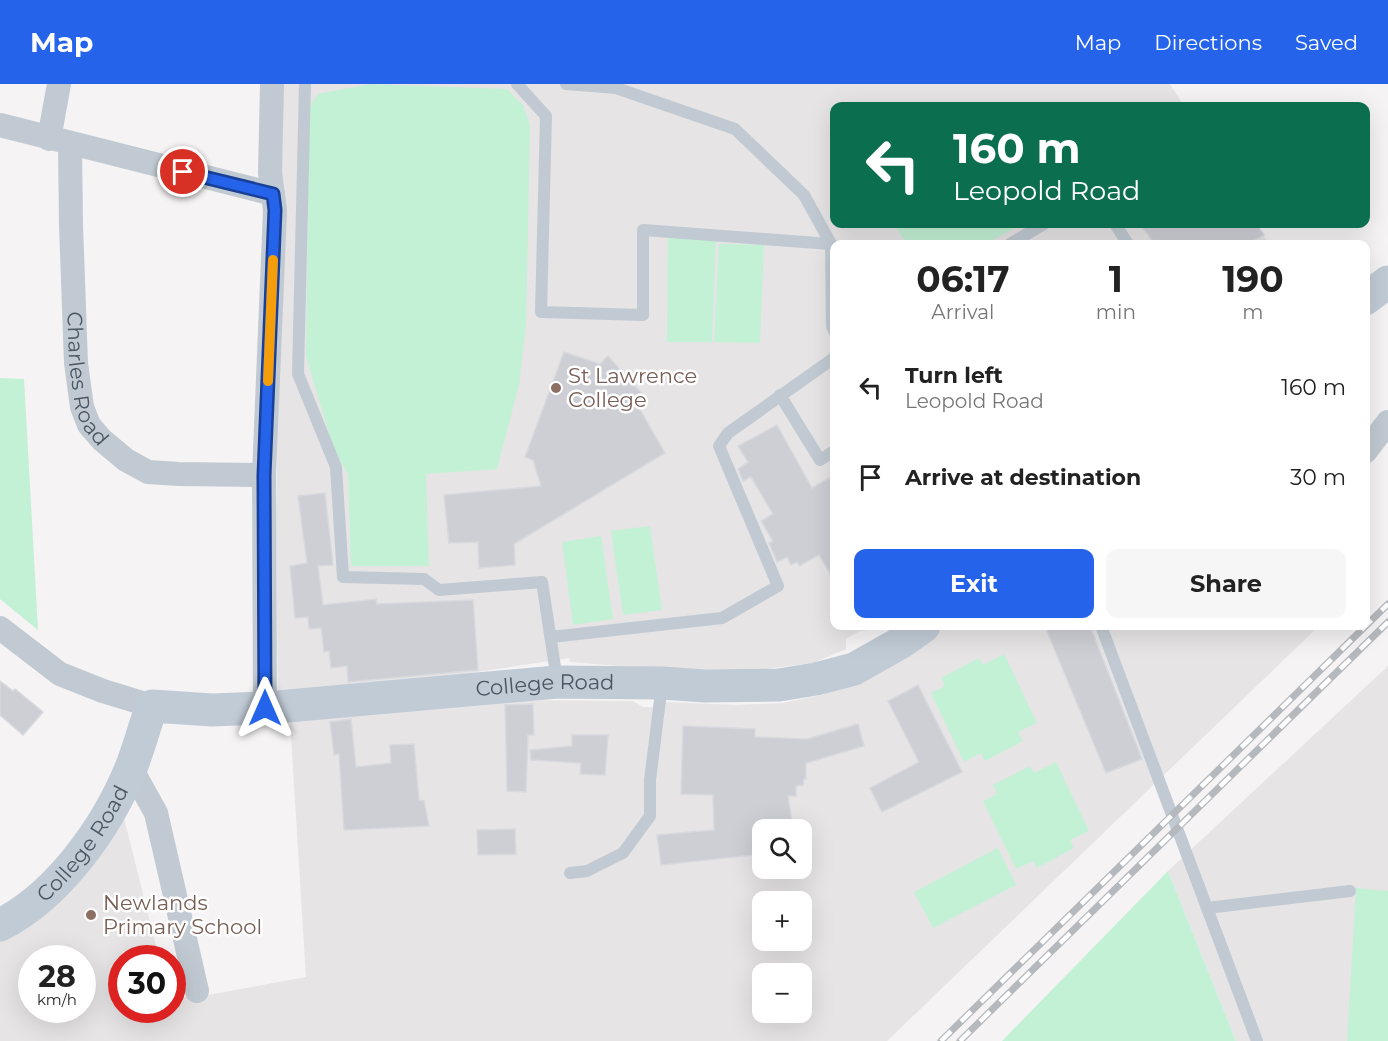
<!DOCTYPE html>
<meta charset="utf-8">
<style>
body{margin:0;font-family:Montserrat,sans-serif;background:#f6f6f6;color:#222;height:100vh;display:flex;flex-direction:column;font-size:22px;white-space:nowrap}
*{box-sizing:border-box;margin:0}
p{font-size:20px;color:#767676}
.icon{flex:none;width:33px;height:33px;fill:none;stroke:currentColor;stroke-width:2;stroke-linecap:round;stroke-linejoin:round}
.map{position:relative;flex:1;overflow:hidden}
.panel{position:absolute;left:830px;top:156px;width:540px;height:390px;display:flex;flex-direction:column;background:#fff;border-radius:12px;box-shadow:0 6px 24px #0002}
.panel>*{flex:none}
.hud{position:absolute;left:830px;top:18px;width:540px;height:126px;border-radius:12px;box-shadow:0 6px 24px #0002;background:#0b6e4f;color:#fff;overflow:hidden}
.controls{position:absolute;left:752px;top:735px;display:grid;gap:12px}
.controls a{display:grid;place-items:center;width:60px;height:60px;border-radius:12px;background:#fff;box-shadow:0 6px 24px #0002;font-size:30px}
.speed{position:absolute;left:18px;top:861px;display:flex;gap:12px;font-size:30px;font-weight:700;text-align:center}
.speed>*{display:grid;place-content:center;width:78px;height:78px;border-radius:50%;background:#fff;box-shadow:0 6px 24px #0002;line-height:1}
.speed small{font-size:15px;font-weight:400}
.speed .limit{border:9px solid #d22;background:#fff;color:#111}
.pin{position:absolute;display:grid;place-items:center;width:51px;height:51px;color:#fff;margin:-26px;border:3px solid #fff;border-radius:50%;box-shadow:0 2px 6px #0007}
.me{position:absolute;width:66px;margin:-33px;rotate:0deg;stroke-linejoin:round;filter:drop-shadow(0 0 4px #0008)}
.turn{display:flex;align-items:center;gap:21px;height:126px;padding:0 24px;font-size:27px}
.turn .icon{width:78px;height:78px;stroke-width:2.5}
.turn b{display:block;font-size:42px;line-height:51px}
.eta{display:flex;justify-content:space-evenly;align-items:center;height:102px;text-align:center}
.eta b{font-size:36px;font-weight:700;line-height:42px}
.button{display:flex;gap:12px;margin-top:auto;padding:12px 24px}
.button a{flex:1;height:69px;border-radius:12px;background:#2563eb;color:#fff;font-size:24px;font-weight:700;line-height:69px;text-align:center}
.button a+a{background:#f6f6f6;color:#222}
ul{padding:0;list-style:none}
li{display:flex;align-items:center;gap:18px;height:90px;padding:0 24px}
li div{flex:1}
li b{display:block;font-size:22px}
li em{font-style:normal}
header{display:flex;align-items:center;gap:36px;box-sizing:border-box;height:84px;padding:0 30px;background:#2563eb;color:#fff}
header strong{font-size:28px}
nav{display:flex;gap:33px;margin-inline-start:auto;font-size:21px}
.map>svg:first-child{display:block}
.education{fill:#e6e4e5;fill-rule:evenodd}
.green{fill:#c3f1d5}
.building{fill:#cdcfd5;stroke:#d7d9de;stroke-width:1.5}
.lines{fill:none;stroke-linecap:round;stroke-linejoin:round}
.lane{stroke:#c1cad2;stroke-width:12}
.street{stroke:#c1cad2;stroke-width:24}
.secondary{stroke:#c1cbd6;stroke-width:33}
.rail-casing{stroke:#b5b8bd;stroke-width:7}
.rail{stroke:#fff;stroke-width:4.5;stroke-dasharray:14;stroke-linecap:butt}
.route-casing{stroke:#184099;stroke-width:15}
.route{stroke:#2563eb;stroke-width:10}
.slow{stroke:#f59e0b;stroke-width:10}
.education-dot{fill:#8d6e63;stroke:#fff;stroke-width:2}
.labels{text-anchor:middle;stroke-width:5;stroke-linejoin:round;paint-order:stroke}
.street-label{font-size:21px;fill:#4a5661;stroke:#fff}
.education-label{font-size:21px;fill:#785e54;stroke:#fff;text-anchor:start}
</style>
<header>
<strong>Map</strong>
<nav><a>Map</a><a>Directions</a><a>Saved</a></nav>
</header>
<div class="map">
<svg width="1388" height="957" viewBox="0 0 1388 957">
<rect width="100%" height="100%" fill="#f5f3f3"/>
<!-- education -->
<g class="education">
<path d="M 283,0 L 1170,0 L 1184,22 L 834,22 L 834,140 L 1256,140 L 1269,160 L 834,160 L 834,542 L 885,542 L 877,545 L 860,547 L 846,555 L 846,565 L 813,579 L 755,586 L 656,585 L 570,578 L 569,574 L 458,591 L 278,606 L 276,448 Z"/>
<path d="M 947,542 L 1319,542 L 887,957 L 0,957 L 0,854 L 123,730 L 159,874 L 122,874 L 122,926 L 172,926 L 173,914 L 208,911 L 306,893 L 290,636 L 511,616 L 633,617 L 642,623 L 655,623 L 664,618 L 737,621 L 782,619 L 822,611 L 852,600 L 916,566 ZM 762,746 L 801,746 L 801,784 L 762,784 ZM 762,818 L 801,818 L 801,856 L 762,856 ZM 32,874 L 82,874 L 82,926 L 32,926 ZM 762,890 L 801,890 L 801,928 L 762,928 Z"/>
<path d="M 1388,582 L 1388,957 L 1236,957 L 1168,787 Z"/>
</g>
<!-- green -->
<g class="green">
<path d="M 370,0 L 507,5 L 523,21 L 530,41 L 526,241 L 519,301 L 497,385 L 426,390 L 429,482 L 351,482 L 348,390 L 334,366 L 306,272 L 309,29 L 312,18 L 318,10 Z"/>
<path d="M 894,140 L 1022,140 L 985,160 L 907,160 Z"/>
<path d="M 668,153 L 716,155 L 712,258 L 667,258 Z"/>
<path d="M 719,160 L 764,161 L 760,259 L 714,258 Z"/>
<path d="M 0,294 L 24,295 L 38,546 L 0,515 Z"/>
<path d="M 650,442 L 662,526 L 623,531 L 611,447 Z"/>
<path d="M 601,452 L 613,535 L 573,541 L 562,458 Z"/>
<path d="M 1004,570 L 1037,639 L 1018,648 L 1023,657 L 985,677 L 981,669 L 964,678 L 931,609 L 945,602 L 941,594 L 979,574 L 983,581 Z"/>
<path d="M 1056,678 L 1089,747 L 1070,756 L 1074,764 L 1037,784 L 1033,777 L 1016,785 L 983,717 L 997,710 L 993,701 L 1030,682 L 1034,689 Z"/>
<path d="M 998,764 L 1016,801 L 933,844 L 914,808 Z"/>
<path d="M 1168,787 L 1236,957 L 1002,957 Z"/>
<path d="M 1356,804 L 1388,807 L 1388,957 L 1347,957 Z"/>
</g>
<!-- building -->
<g class="building">
<path d="M 1140,140 L 1256,140 L 1264,151 L 1246,160 L 1155,160 Z"/>
<path d="M 564,268 L 600,280 L 608,272 L 643,311 L 635,317 L 665,369 L 514,460 L 515,481 L 479,484 L 478,458 L 449,459 L 444,411 L 541,402 L 533,376 L 525,373 Z"/>
<path d="M 777,341 L 812,404 L 834,391 L 834,496 L 819,471 L 799,482 L 797,478 L 791,481 L 787,473 L 777,478 L 769,459 L 773,457 L 761,437 L 773,430 L 751,393 L 743,397 L 738,385 L 748,378 L 738,362 Z"/>
<path d="M 325,409 L 333,481 L 318,482 L 323,521 L 376,515 L 377,520 L 473,516 L 478,586 L 348,598 L 347,582 L 331,584 L 329,567 L 324,568 L 321,544 L 309,545 L 308,533 L 295,534 L 290,482 L 307,479 L 298,412 Z"/>
<path d="M 1056,542 L 1090,542 L 1142,675 L 1106,689 L 1046,545 Z"/>
<path d="M 0,597 L 13,607 L 15,605 L 43,628 L 23,651 L 0,631 Z"/>
<path d="M 918,601 L 962,688 L 882,728 L 870,704 L 919,678 L 888,617 Z"/>
<path d="M 533,620 L 534,651 L 528,651 L 526,708 L 507,707 L 505,621 Z"/>
<path d="M 351,635 L 356,683 L 391,679 L 390,661 L 414,660 L 419,716 L 424,717 L 429,742 L 344,746 L 339,670 L 334,671 L 330,638 Z"/>
<path d="M 858,640 L 864,662 L 806,679 L 806,695 L 804,695 L 803,701 L 796,702 L 796,712 L 788,712 L 793,746 L 762,746 L 762,770 L 661,781 L 657,751 L 714,746 L 713,711 L 681,710 L 683,642 L 755,645 L 755,653 L 807,655 Z"/>
<path d="M 572,651 L 608,651 L 605,691 L 580,690 L 581,679 L 531,676 L 530,666 L 572,662 Z"/>
<path d="M 515,745 L 516,770 L 478,771 L 477,746 Z"/>
</g>
<g class="lines">
<!-- lane -->
<g class="lane">
<path d="M 305,0 L 298,290 L 336,383 L 343,493 L 424,495 L 439,506 L 542,498 L 557,596"/>
<path d="M 517,0 L 546,32 L 541,228 L 643,231 L 643,146 L 831,160"/>
<path d="M 566,0 L 616,4 L 735,45 L 804,111 L 831,160 L 832,242 L 834,247"/>
<path d="M 1115,140 L 1128,160"/>
<path d="M 1010,160 L 1044,140"/>
<path d="M 780,311 L 820,376 L 834,367"/>
<path d="M 1101,542 L 1257,957"/>
<path d="M 551,553 L 722,534 L 778,502 L 719,362 L 728,349 L 834,274"/>
<path d="M 570,789 L 587,787 L 623,769 L 650,732 L 650,696 L 662,600"/>
<path d="M 1207,824 L 1350,807"/>
</g>
<!-- street -->
<g class="street">
<path d="M 0,41 L 273,110"/>
<path d="M 49,55 L 59,0"/>
<path id="s1" d="M 70,60 L 71,141 L 76,279 L 82,323 L 89,341 L 102,356 L 126,376 L 148,388 L 179,390 L 264,391"/>
<path d="M 1365,368 L 1388,338"/>
<path d="M 0,544 L 60,590 L 103,607 L 152,622"/>
<path d="M 265,624 L 264,391 L 275,126 L 270,89 L 272,0"/>
<path d="M 131,684 L 156,729 L 197,907"/>
</g>
<!-- secondary -->
<g class="secondary">
<path d="M 1365,215 L 1388,198"/>
<path id="s2" d="M 0,841 C 58,812 107,743 131,684 C 139,664 144,643 152,622 L 212,626 L 265,624 L 557,598 L 662,599 L 705,602 L 779,601 L 816,595 L 854,585 L 900,559 L 924,542"/>
</g>
<defs>
<g id="rail">
<path d="M 941,957 L 1388,520"/>
<path d="M 960,957 L 1388,538"/>
</g>
</defs>
<!-- rail casing -->
<use href="#rail" class="rail-casing"/>
<!-- rail -->
<use href="#rail" class="rail"/>
</g>
<g class="lines">
<defs>
<path id="route" d="M 183,88 L 273,110 L 275,126 L 264,391 L 265,624"/>
</defs>
<!-- route casing -->
<use href="#route" class="route-casing"/>
<!-- route -->
<use href="#route" class="route"/>
<!-- slow -->
<path class="slow" d="M 268,297 L 273,176"/>
</g>
<!-- markers -->
<g class="education-dot">
<circle cx="556" cy="304" r="6"/>
<circle cx="91" cy="831" r="6"/>
</g>
<g class="labels">
<!-- street labels -->
<g class="street-label">
<text dy="7" stroke="none"><textPath href="#s1" startOffset="237">Charles Road</textPath></text>
<text dy="7" stroke="none"><textPath href="#s2" startOffset="668">College Road</textPath></text>
<text dy="7" stroke="none"><textPath href="#s2" startOffset="118">College Road</textPath></text>
</g>
<!-- education labels -->
<g class="education-label">
<text x="568" y="299">St Lawrence<tspan x="568" dy="24">College</tspan></text>
<text x="103" y="826">Newlands<tspan x="103" dy="24">Primary School</tspan></text>
</g>
</g>
</svg>
<div class="controls">
<a><svg class="icon" aria-label="search" viewBox="0 0 24 24"><circle cx="10" cy="10" r="6"/><path d="M15 15l6 6"/></svg></a>
<a>+</a>
<a>−</a>
</div>
<div class="speed"><div>28<small>km/h</small></div><div class="limit">30</div></div>
<div class="pin" style="left:183px;top:88px;background:#d93025"><svg class="icon" aria-label="arrive" viewBox="0 0 24 24"><path d="M6 21V4h12l-3 4 3 4H6"/></svg></div>
<svg class="me" style="left:265px;top:624px" viewBox="-20 -20 40 40"><path d="M0-17L14 15 0 8-14 15z" fill="#2563eb" stroke="#fff" stroke-width="4"/></svg>
<div class="hud">
<div class="turn"><svg class="icon" aria-label="left" viewBox="0 0 24 24"><path d="M17 20v-9H6M10 6l-5 5 5 5"/></svg><div><b>160 m</b>Leopold Road</div></div>
</div>
<section class="panel">
<div class="eta">
<div><b>06:17</b><p>Arrival</p></div>
<div><b>1</b><p>min</p></div>
<div><b>190</b><p>m</p></div>
</div>
<ul>
<li><svg class="icon" aria-label="left" viewBox="0 0 24 24"><path d="M17 20v-9H6M10 6l-5 5 5 5"/></svg><div><b>Turn left</b><p>Leopold Road</p></div><em>160 m</em></li>
<li><svg class="icon" aria-label="arrive" viewBox="0 0 24 24"><path d="M6 21V4h12l-3 4 3 4H6"/></svg><div><b>Arrive at destination</b></div><em>30 m</em></li>
</ul>
<div class="button"><a>Exit</a><a>Share</a></div>
</section>
</div>
